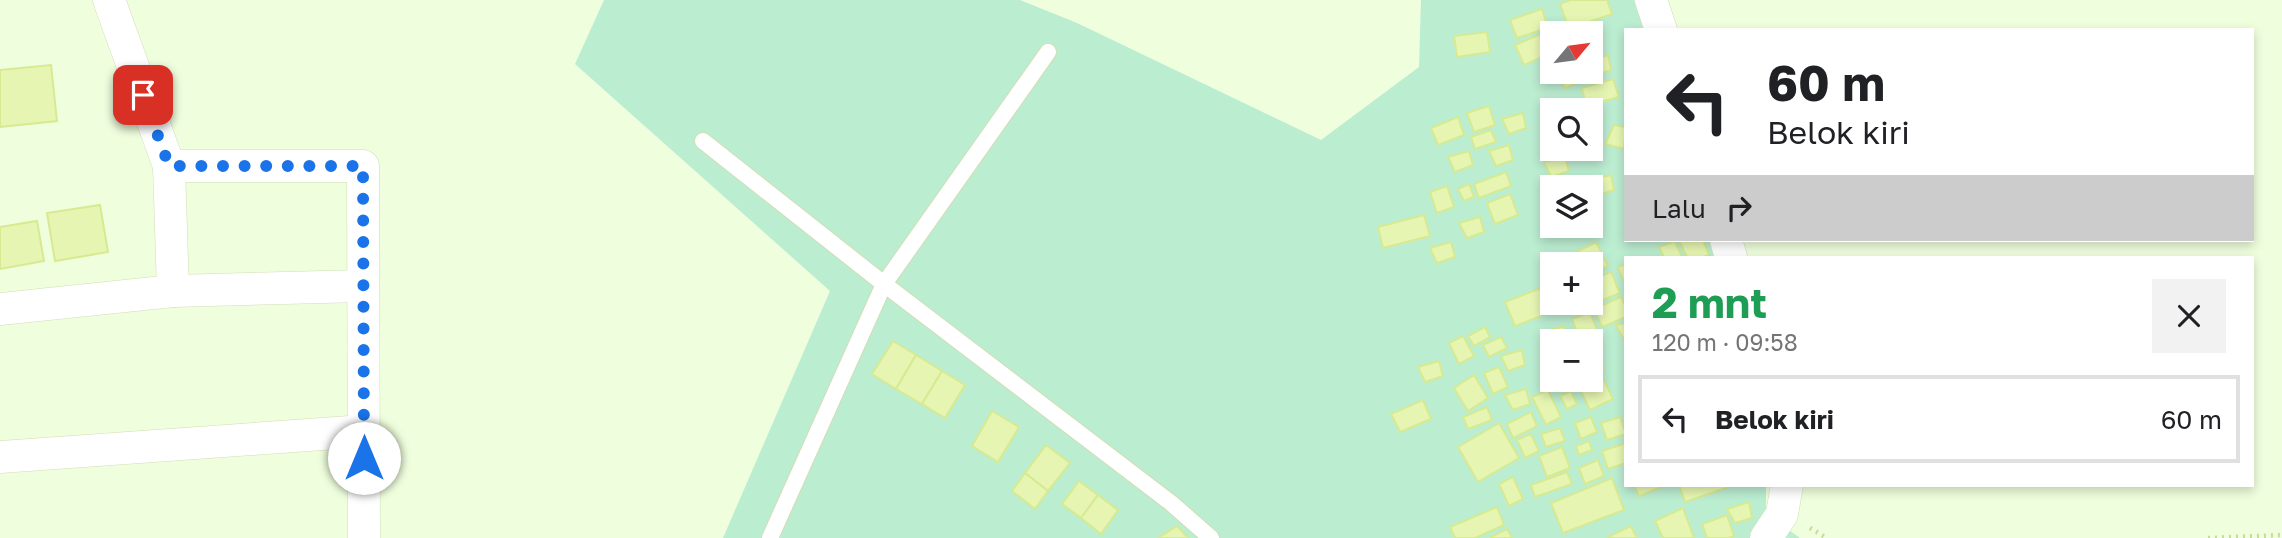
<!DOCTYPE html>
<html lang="id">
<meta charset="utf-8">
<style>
body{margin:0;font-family:"Golos Text",sans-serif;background:#f2f2f2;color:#202124;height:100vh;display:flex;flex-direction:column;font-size:26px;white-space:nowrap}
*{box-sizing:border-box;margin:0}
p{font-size:23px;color:#757577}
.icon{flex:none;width:38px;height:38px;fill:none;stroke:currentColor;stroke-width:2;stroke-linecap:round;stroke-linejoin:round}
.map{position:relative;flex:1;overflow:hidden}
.details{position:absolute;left:1624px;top:256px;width:630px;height:231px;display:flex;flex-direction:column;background:#fff;border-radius:0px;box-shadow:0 4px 10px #0003}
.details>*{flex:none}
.top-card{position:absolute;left:1624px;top:28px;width:630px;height:214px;border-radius:0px;box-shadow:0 4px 10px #0003;background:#fff;color:#202124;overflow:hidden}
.needle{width:46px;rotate:61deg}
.controls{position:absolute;left:1540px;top:21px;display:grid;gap:14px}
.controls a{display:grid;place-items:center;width:63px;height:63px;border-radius:0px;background:#fff;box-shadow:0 4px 10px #0003;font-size:35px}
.pin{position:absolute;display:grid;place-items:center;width:60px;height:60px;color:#fff;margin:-30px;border-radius:14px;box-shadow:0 4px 10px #0006}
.me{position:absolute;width:77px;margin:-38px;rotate:0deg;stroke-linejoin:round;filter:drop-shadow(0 0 5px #0008)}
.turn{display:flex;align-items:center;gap:24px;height:147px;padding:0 28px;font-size:32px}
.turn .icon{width:91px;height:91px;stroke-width:2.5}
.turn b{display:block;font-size:49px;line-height:60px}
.then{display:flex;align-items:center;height:66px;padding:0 28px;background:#0003;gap:14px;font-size:26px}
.round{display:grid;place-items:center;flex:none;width:74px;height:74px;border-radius:0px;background:#f2f2f2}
.headline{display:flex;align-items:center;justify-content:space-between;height:119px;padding:0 28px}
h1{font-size:42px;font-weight:700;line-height:52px;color:#1e9e55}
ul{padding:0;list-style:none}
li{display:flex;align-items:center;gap:21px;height:88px;margin:0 14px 10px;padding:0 14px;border:4px solid #e0e0e0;border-radius:0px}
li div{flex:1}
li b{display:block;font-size:26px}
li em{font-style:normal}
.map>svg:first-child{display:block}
.green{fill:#bbedd1;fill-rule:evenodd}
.building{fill:#e6f6b2;stroke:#d7ea91;stroke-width:2}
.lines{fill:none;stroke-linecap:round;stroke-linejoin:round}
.lane-casing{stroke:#d1deb4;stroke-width:18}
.street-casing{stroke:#d1deb4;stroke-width:33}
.path{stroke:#cbdb96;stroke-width:4.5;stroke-dasharray:2 5;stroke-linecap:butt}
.lane{stroke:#fff;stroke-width:16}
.street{stroke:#fff;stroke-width:32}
.route{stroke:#1a73e8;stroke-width:12;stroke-dasharray:0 21.6}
</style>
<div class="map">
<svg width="2282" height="538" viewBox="0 0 2282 538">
<rect width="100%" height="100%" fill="#effedd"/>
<!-- green -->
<path class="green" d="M 604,0 L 1020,0 L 1077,23 L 1321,140 L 1419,67 L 1421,0 L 1634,0 L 1644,30 L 1626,30 L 1626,240 L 1709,240 L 1714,257 L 1626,257 L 1626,485 L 1766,485 L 1766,514 L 1800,538 L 723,538 L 830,291 L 575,64 ZM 1552,33 L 1591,33 L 1591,72 L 1552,72 ZM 1552,110 L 1591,110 L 1591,149 L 1552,149 ZM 1552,187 L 1591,187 L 1591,226 L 1552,226 ZM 1552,264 L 1591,264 L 1591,303 L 1552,303 ZM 1552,341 L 1591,341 L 1591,380 L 1552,380 Z"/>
<!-- building -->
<g class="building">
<path d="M 1570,0 L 1607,0 L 1612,14 L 1569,29 L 1560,4 Z"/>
<path d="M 1542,9 L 1548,28 L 1517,38 L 1510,20 Z"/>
<path d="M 1487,32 L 1490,52 L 1457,57 L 1454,36 Z"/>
<path d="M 1541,34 L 1549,54 L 1524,65 L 1515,45 Z"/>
<path d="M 1608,55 L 1611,70 L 1594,76 L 1591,70 L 1591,60 Z"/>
<path d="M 51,65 L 57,121 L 0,127 L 0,70 Z"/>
<path d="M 1558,72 L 1580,72 L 1583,81 L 1565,88 Z"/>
<path d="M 1613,79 L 1619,97 L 1586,106 L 1582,88 Z"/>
<path d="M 1489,106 L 1495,125 L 1474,132 L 1467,113 Z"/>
<path d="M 1523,113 L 1526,128 L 1509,134 L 1502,119 Z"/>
<path d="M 1458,117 L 1464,135 L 1438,145 L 1431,128 Z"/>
<path d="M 1614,125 L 1626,127 L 1624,149 L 1605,144 Z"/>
<path d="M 1491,130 L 1496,142 L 1475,149 L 1471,137 Z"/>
<path d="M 1595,132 L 1599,147 L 1581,153 L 1579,149 L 1591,149 L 1591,133 Z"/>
<path d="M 1509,145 L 1513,160 L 1496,166 L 1489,151 Z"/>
<path d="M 1469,151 L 1473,165 L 1455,172 L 1448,157 Z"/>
<path d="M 1565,156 L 1569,171 L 1551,177 L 1544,162 Z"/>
<path d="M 1506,172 L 1511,186 L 1479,198 L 1474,184 Z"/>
<path d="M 1611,175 L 1614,190 L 1596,196 L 1589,181 Z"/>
<path d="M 1469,184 L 1474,197 L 1464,201 L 1458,189 Z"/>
<path d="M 1447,186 L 1454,207 L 1437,213 L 1430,192 Z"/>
<path d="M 1510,194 L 1518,215 L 1495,224 L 1487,203 Z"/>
<path d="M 100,205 L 108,252 L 55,261 L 47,213 Z"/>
<path d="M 1424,215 L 1430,236 L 1383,248 L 1378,227 Z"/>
<path d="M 1480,217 L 1484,232 L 1467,238 L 1459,223 Z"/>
<path d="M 37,221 L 44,261 L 0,269 L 0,227 Z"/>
<path d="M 1679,240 L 1703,240 L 1709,255 L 1704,257 L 1687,257 Z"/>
<path d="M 1675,241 L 1682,257 L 1664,257 L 1659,247 Z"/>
<path d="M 1451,242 L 1455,257 L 1437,263 L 1430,248 Z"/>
<path d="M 1596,242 L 1608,266 L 1591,274 L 1591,264 L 1577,264 L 1572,254 Z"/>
<path d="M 1626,264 L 1626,288 L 1618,267 Z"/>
<path d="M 1611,272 L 1620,293 L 1591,305 L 1591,280 Z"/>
<path d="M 1544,287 L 1554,311 L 1515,326 L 1505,302 Z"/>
<path d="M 1621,297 L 1626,307 L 1626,317 L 1602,327 L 1594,309 Z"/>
<path d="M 1564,303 L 1585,303 L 1586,304 L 1568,311 Z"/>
<path d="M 1590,312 L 1597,330 L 1579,337 L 1572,319 Z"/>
<path d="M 1626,323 L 1626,339 L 1624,340 L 1616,325 Z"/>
<path d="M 1564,326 L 1567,341 L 1552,341 L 1552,346 L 1550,347 L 1543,332 Z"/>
<path d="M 1485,327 L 1490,337 L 1474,346 L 1468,336 Z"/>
<path d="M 1463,336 L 1474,356 L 1459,364 L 1449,343 Z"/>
<path d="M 1501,337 L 1507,348 L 1489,357 L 1483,345 Z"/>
<path d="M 893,341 L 916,355 L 896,389 L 872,374 Z"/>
<path d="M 1522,350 L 1525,365 L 1508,371 L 1501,356 Z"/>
<path d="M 1600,353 L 1604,368 L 1591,373 L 1591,356 Z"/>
<path d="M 916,355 L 942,371 L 922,404 L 896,389 Z"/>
<path d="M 1439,361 L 1443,376 L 1425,382 L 1418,367 Z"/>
<path d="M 1499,367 L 1508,387 L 1493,394 L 1484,373 Z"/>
<path d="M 942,371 L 965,385 L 945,418 L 922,404 Z"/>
<path d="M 1601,374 L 1613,399 L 1590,410 L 1578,385 Z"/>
<path d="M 1474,375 L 1488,398 L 1468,411 L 1454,388 Z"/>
<path d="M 1552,376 L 1552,380 L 1573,380 L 1574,386 L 1557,392 L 1550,377 Z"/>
<path d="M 1526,389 L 1530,404 L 1513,410 L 1505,395 Z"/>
<path d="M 1548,390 L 1561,417 L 1546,425 L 1532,397 Z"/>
<path d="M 1571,391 L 1577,404 L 1567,409 L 1560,396 Z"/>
<path d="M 1423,400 L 1431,419 L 1400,432 L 1391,414 Z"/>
<path d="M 1487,407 L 1492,420 L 1468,429 L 1463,417 Z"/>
<path d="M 992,411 L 1019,427 L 998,462 L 972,446 Z"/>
<path d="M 1531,412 L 1537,426 L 1513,438 L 1507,424 Z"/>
<path d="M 1591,417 L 1597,432 L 1581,439 L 1575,423 Z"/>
<path d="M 1620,417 L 1626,434 L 1607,440 L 1601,423 Z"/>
<path d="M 1499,423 L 1519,458 L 1478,482 L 1458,447 Z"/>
<path d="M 1560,428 L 1565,441 L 1546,447 L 1541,434 Z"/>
<path d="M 1531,434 L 1539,451 L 1525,458 L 1517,440 Z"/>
<path d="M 1589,441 L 1592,450 L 1579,455 L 1576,446 Z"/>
<path d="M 1626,443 L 1626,463 L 1608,469 L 1602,451 Z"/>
<path d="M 1046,445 L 1070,463 L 1048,491 L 1025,473 Z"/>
<path d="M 1562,447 L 1570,468 L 1547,477 L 1539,456 Z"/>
<path d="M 1598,460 L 1604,476 L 1585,484 L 1579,468 Z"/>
<path d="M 1567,472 L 1572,484 L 1535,497 L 1531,485 Z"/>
<path d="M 1025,473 L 1048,491 L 1035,509 L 1012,491 Z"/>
<path d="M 1513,477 L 1523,499 L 1509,506 L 1499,484 Z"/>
<path d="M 1612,478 L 1624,510 L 1563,533 L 1551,503 Z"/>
<path d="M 1079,481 L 1098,495 L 1081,518 L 1062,504 Z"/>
<path d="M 1634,485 L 1661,485 L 1662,487 L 1639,496 Z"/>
<path d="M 1679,485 L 1725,485 L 1726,488 L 1685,502 Z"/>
<path d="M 1098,495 L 1118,510 L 1101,534 L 1081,518 Z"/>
<path d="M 1749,502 L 1752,518 L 1735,523 L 1727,509 Z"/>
<path d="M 1497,507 L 1504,525 L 1475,538 L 1455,538 L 1450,527 Z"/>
<path d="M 1683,508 L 1694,538 L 1663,538 L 1655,521 Z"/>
<path d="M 1727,515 L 1734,536 L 1728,538 L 1707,538 L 1702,524 Z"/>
<path d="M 1177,526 L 1188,538 L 1158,538 Z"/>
<path d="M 1631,526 L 1637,538 L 1609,538 L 1608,537 Z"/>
<path d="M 1507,529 L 1512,538 L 1489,538 Z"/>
</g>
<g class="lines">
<defs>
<g id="lane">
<path d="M 703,141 L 884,284 L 1171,503 L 1211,538"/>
<path d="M 770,538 L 884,284 L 1048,52"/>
</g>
<g id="street">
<path d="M 109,0 L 169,166 L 363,166 L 364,538"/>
<path d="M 1651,0 L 1661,30"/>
<path d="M 1726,240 L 1731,257"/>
<path d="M 173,291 L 363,286"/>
<path d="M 0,309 L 173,291 L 169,166"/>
<path d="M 0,457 L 364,431"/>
<path d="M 1766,538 L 1782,514 L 1787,485"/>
</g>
</defs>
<!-- lane casing -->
<use href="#lane" class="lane-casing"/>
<!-- street casing -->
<use href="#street" class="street-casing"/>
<!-- path -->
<g class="path">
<path d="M 1810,528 L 1827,538"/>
<path d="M 2208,538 L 2282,535"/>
</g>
<!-- lane -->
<use href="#lane" class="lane"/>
<!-- street -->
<use href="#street" class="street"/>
</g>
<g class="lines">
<!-- route -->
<path class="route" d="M 143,95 L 169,166 L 363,166 L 364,458"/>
</g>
</svg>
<div class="controls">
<a><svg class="needle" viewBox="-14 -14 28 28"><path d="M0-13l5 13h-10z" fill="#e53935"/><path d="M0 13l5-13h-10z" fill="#757577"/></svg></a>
<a><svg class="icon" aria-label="search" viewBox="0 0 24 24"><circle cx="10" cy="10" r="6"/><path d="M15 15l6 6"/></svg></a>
<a><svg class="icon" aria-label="layers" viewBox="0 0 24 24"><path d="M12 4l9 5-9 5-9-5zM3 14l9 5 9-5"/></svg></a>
<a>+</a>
<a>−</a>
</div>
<div class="pin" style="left:143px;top:95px;background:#d93025"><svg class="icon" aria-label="arrive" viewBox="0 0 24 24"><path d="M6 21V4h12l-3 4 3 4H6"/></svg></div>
<svg class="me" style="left:364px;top:458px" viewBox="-20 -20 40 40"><circle r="19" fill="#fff"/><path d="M0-13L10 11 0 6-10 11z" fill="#1a73e8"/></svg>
<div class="top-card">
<div class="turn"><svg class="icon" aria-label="left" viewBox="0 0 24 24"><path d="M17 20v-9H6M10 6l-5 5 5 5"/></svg><div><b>60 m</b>Belok kiri</div></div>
<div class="then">Lalu<svg class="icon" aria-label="right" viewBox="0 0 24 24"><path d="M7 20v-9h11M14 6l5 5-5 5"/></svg></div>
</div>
<section class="details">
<div class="headline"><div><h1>2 mnt</h1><p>120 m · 09:58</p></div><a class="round"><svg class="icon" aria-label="close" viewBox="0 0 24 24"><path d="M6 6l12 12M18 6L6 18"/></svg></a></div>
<ul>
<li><svg class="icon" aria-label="left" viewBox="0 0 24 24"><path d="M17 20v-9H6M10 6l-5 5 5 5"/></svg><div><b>Belok kiri</b></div><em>60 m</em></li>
</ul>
</section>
</div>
